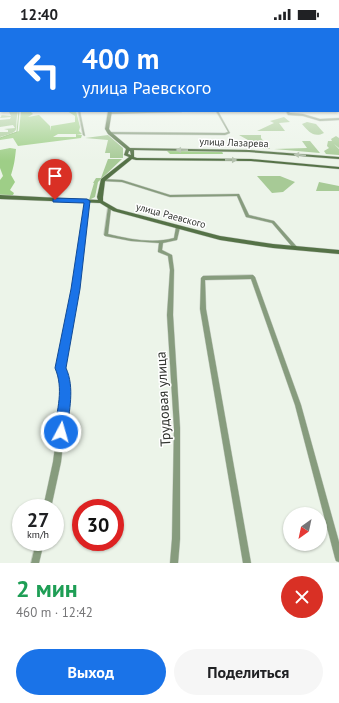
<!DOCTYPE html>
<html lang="ru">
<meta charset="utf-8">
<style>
body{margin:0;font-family:"PT Sans",sans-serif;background:#f6f6f6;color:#202124;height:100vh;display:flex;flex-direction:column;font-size:15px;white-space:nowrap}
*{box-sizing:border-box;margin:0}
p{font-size:13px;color:#757577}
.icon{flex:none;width:22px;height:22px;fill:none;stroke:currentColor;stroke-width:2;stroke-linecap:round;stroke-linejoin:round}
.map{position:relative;height:535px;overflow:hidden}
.details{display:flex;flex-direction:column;background:#fff;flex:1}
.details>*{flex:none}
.top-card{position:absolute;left:0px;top:0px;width:339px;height:84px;box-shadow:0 1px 3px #0004;background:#1a73e8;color:#fff;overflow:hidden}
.needle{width:26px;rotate:213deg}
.tools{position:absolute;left:283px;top:479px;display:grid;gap:8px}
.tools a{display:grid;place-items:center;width:44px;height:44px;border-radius:50%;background:#fff;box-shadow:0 1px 3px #0004;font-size:20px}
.speed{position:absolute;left:12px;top:471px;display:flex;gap:8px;font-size:20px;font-weight:700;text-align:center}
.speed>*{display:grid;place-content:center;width:52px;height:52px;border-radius:50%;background:#fff;box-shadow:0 1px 3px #0004;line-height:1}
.speed small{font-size:10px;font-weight:400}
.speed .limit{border:6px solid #d22;background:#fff;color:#111}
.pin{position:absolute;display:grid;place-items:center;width:34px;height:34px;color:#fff;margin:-41px -17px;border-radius:50% 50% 50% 0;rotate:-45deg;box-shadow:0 0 4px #0007}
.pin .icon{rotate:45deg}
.me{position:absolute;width:44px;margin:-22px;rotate:6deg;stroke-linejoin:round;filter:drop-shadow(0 0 3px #0008)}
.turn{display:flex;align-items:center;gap:14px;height:84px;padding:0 16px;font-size:18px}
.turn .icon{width:52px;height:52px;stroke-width:2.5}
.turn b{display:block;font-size:28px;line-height:34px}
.round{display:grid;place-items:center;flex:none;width:42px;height:42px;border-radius:21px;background:#f6f6f6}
.overview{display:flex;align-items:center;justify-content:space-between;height:68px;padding:0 16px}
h1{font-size:24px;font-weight:700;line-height:30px;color:#1e9e55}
.cta{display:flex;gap:8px;margin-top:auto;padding:8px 16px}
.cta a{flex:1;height:46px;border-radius:24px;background:#1a73e8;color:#fff;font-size:16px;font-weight:700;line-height:46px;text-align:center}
.cta a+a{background:#f6f6f6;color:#202124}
.status{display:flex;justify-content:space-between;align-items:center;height:28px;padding:0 20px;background:#fff;direction:ltr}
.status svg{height:11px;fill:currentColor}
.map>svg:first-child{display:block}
.green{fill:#a7ca96}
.forest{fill:#9ece87}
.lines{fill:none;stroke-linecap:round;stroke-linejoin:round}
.stream{stroke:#8fbe78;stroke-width:1}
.street-casing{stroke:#c7cec4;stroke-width:1}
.secondary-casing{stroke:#c7cec4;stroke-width:1}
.street{fill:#879c7e;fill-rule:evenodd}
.secondary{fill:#557247;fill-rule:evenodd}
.oneway{fill:#b2c0ac}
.route{fill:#1a73e8;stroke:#114b97}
.labels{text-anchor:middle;stroke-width:3;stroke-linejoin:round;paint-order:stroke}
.far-street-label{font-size:10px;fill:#323530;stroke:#fff}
.near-street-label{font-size:14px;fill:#323530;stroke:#fff}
</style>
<div class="status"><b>12:40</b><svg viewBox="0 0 49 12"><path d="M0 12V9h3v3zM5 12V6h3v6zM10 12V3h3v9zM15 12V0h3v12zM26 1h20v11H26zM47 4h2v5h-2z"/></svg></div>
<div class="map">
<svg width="339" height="535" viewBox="0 0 339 535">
<rect width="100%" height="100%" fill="#ecf4e9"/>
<!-- green -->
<g class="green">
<path d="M 11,83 L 18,83 C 13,104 24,102 0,109 L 0,104 L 8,104 L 8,102 L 4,101 L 15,100 L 13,97 L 0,99 L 0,92 L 10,91 L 11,89 L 0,90 L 2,87 L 0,87 L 11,88 L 9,84 Z"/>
<path d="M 284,89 L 290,94 L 279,95 L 285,103 L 257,103 L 274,95 L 270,93 Z"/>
<path d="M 307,94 L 316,96 L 324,105 C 314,110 309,104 302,96 Z"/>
<path d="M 108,107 L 123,120 L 123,130 L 110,130 L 110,125 L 105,125 L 108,112 L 85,110 Z"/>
<path d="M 239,107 L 261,107 L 261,110 L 270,121 L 262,120 Z"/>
<path d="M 336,108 L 339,110 L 339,120 L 334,116 L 339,121 L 339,127 L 326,126 L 324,123 L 329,120 L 327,118 L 328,113 L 332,113 L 331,111 Z"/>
<path d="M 302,113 L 310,113 L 320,125 L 274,121 L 307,120 Z"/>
<path d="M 108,131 L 122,131 L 98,154 L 95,169 L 89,172 L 94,155 L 93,155 L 96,150 L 101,150 Z"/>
<path d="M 257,148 L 280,148 L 295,154 L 283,164 L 272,165 Z"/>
<path d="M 319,154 L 339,158 L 339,163 L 316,163 Z"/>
</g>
<!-- forest -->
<g class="forest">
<path d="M 21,83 L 34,83 L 31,84 L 33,86 L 28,89 L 39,87 L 50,98 L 50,103 L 51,98 L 75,94 L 75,88 L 67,83 L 76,83 L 80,99 L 79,103 L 82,106 L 58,106 L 53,109 L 76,109 L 76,106 L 82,107 L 81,110 L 18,118 L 13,110 L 0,112 L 0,110 L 19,103 Z"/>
<path d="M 10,120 L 16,121 C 15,131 14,138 11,147 L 15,154 L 10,162 L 14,165 L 13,167 L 0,167 L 0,152 L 3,148 L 0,140 L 0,122 Z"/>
<path d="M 167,123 L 222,123 L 223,126 L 170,126 Z"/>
</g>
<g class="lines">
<!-- stream -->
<path class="stream" d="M 0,110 L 17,104 L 19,83"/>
<defs>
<g id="street">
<rect x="338" y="74" width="1" height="2"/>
<path d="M 78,83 L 80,83 L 85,108 L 83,107 Z"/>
<path d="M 156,83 L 183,83 L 182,84 L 109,86 L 108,85 L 109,84 Z"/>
<path d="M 216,83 L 218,83 L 230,105 L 225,107 L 109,106 L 108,105 L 109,104 L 225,105 L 228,104 Z"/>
<path d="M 286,83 L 288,83 L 290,85 L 303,86 L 320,91 L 339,90 L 339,92 L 320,93 L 303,88 L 288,87 Z"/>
<path d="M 102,151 L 122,152 L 170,167 L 239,166 L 249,187 L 274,193 L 298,220 L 298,221 L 294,221 L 272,195 L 246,189 L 237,168 L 170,169 L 122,154 L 103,153 L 102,153 Z"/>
<path d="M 86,172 L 89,173 L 78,261 L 63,340 L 68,350 L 69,360 L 61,434 L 51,480 L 43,480 L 53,434 L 63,360 L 62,350 L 57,340 L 74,261 Z"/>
<path d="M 108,179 L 109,179 L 111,180 L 108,206 C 129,211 153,216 174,210 L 176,199 L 178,198 L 180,199 L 177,212 L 163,215 L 162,222 L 172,227 L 174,242 L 173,287 L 180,400 L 180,511 L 178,535 L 170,535 L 172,511 L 174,400 L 167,287 L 170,242 L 168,228 L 158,224 L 158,223 L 159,215 L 131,213 L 105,208 L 104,207 Z"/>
<path d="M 253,247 L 255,249 L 301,377 L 339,514 L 339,534 L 336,533 L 335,530 L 295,377 L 251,251 L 205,252 L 206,281 L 251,535 L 243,535 L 200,281 L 201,250 L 203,248 Z"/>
<path d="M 36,514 L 44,514 L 39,535 L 31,535 Z"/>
</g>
<g id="secondary">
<rect x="338" y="64" width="1" height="2"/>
<path d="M 108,83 L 112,83 L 109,101 L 111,104 L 130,120 L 249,122 L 339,129 L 339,131 L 249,124 L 134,122 L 134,129 L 137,130 L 251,131 L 339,139 L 339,141 L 251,133 L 136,132 L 132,131 L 105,153 L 103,169 L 103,173 L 117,181 L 220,208 L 273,216 L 339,222 L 339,226 L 273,220 L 220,212 L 113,183 L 100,175 L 0,171 L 0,167 L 98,172 L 97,169 L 101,151 L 129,129 L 124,127 L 126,121 L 108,106 L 105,101 ZM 129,123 L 130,123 L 131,127 L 128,126 Z"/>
</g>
</defs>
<!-- street casing -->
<use href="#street" class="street-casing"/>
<!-- secondary casing -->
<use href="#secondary" class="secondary-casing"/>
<!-- street -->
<use href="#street" class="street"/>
<!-- secondary -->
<use href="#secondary" class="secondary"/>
</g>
<!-- one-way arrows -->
<defs><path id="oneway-solid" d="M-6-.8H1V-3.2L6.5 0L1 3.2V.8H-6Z"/></defs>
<g class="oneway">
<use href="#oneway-solid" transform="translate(182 122) rotate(-179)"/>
<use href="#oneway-solid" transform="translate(300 127) rotate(-175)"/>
<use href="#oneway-solid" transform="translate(231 132) rotate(1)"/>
</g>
<!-- sky -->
<linearGradient id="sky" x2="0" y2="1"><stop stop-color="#84b8bb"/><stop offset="0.44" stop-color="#f6faf5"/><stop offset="1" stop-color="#f6faf5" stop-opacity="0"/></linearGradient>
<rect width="339" height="133" fill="url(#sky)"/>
<!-- route -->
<path class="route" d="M 55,170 L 87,171 L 90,173 L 80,261 L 66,340 C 75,360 69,382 67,404 L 65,408 L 61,410 L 56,408 L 54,404 C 57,382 64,361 55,340 L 71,261 L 84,175 L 53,174 L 53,171 Z"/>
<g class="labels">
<!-- far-street labels -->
<g class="far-street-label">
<text transform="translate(234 114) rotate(2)" y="4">улица Лазарева</text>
<text transform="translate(171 187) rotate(15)" y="4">улица Раевского</text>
</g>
<!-- near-street labels -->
<g class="near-street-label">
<text transform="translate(163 371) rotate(-93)" y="5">Трудовая улица</text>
</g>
</g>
</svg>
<div class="tools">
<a><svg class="needle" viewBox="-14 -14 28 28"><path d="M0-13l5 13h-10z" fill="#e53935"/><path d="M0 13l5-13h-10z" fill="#757577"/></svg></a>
</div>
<div class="speed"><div>27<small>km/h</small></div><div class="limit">30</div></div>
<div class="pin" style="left:55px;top:172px;background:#d93025"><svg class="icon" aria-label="arrive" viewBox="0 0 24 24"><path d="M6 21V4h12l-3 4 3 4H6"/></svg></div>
<svg class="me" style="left:61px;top:404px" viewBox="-20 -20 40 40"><circle r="17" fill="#1a73e8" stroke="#fff" stroke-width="3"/><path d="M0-11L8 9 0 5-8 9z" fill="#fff"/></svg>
<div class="top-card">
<div class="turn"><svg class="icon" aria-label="left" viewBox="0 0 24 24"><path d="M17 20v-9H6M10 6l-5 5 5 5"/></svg><div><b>400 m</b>улица Раевского</div></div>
</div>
</div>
<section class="details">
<div class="overview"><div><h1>2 мин</h1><p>460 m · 12:42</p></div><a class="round" style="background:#d93025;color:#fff"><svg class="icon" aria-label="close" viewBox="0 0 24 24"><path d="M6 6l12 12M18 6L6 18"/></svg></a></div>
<div class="cta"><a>Выход</a><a>Поделиться</a></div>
</section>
